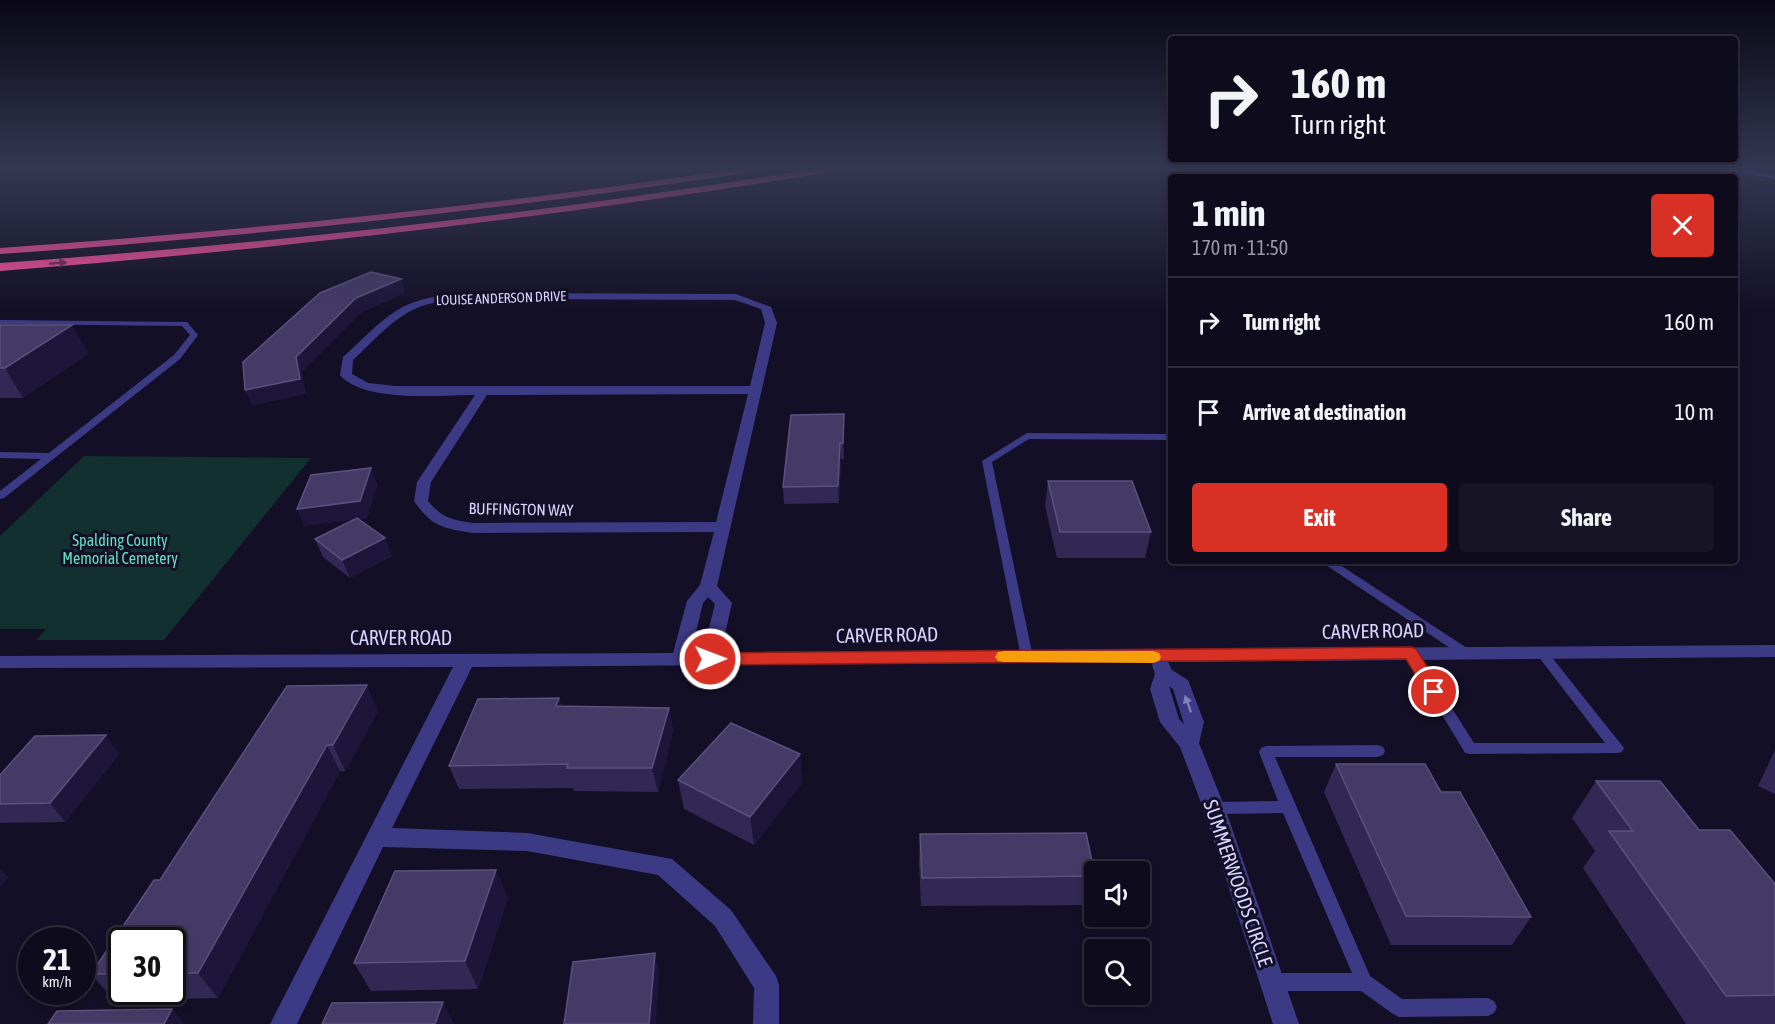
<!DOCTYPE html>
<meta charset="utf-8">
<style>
body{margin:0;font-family:"Asap Condensed",sans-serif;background:#171425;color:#f1f3f6;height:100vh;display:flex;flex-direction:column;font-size:22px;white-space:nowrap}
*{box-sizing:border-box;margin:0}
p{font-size:20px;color:#9b9ba3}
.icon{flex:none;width:33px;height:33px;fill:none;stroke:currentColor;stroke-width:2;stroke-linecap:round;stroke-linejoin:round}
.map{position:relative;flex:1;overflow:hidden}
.sheet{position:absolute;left:1168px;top:174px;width:570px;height:390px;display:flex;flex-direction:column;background:#0e0b1c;border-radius:6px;box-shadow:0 3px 9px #0003,0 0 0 2px #2e2b3b}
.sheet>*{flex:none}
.hud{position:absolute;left:1168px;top:36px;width:570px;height:126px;border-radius:6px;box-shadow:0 3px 9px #0003,0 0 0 2px #2e2b3b;background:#0e0b1c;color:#f1f3f6;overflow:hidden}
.buttons{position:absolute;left:1084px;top:861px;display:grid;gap:12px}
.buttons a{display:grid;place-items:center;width:66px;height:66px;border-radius:6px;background:#0e0b1c;box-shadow:0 3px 9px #0003,0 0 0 2px #2e2b3b;font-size:30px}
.speed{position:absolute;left:18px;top:927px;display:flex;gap:12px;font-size:30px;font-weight:700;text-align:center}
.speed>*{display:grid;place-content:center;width:78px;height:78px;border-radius:50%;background:#0e0b1c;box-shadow:0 3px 9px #0003,0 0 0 2px #2e2b3b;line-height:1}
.speed small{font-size:15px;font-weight:400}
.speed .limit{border:3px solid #111;border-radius:9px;background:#fff;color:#111}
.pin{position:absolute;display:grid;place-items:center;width:51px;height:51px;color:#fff;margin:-26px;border:3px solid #fff;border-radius:50%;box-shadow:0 2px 6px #0007}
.me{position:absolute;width:66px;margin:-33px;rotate:89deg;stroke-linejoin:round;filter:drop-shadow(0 0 4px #0008)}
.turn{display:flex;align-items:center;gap:21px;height:126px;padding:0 24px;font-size:27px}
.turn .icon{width:78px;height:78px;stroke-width:2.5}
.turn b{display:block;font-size:42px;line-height:51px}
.round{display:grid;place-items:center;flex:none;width:63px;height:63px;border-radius:6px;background:#171425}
.overview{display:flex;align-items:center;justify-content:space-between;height:102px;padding:0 24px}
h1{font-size:36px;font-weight:700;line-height:45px}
.button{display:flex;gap:12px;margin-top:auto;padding:12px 24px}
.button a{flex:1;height:69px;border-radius:6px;background:#d93025;color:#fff;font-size:24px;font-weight:700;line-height:69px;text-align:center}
.button a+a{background:#171425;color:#f1f3f6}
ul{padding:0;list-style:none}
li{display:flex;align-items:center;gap:18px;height:90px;padding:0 24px;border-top:2px solid #2e2b3b}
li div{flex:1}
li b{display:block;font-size:22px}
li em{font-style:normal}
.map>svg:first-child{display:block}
.green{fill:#12302f}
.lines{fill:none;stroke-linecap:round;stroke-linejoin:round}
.lane{fill:#3d3a85;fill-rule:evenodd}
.street{fill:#3d3a85;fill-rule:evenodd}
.secondary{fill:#6f6bff;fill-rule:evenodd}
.highway{fill:#ff4fa3;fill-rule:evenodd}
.wall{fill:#312854;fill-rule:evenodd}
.shaded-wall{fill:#1d163a}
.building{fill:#433a66;stroke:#5a527e;stroke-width:1.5}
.oneway{fill:#7d2c5e}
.oneway2{fill:#837fbc}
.route{fill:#d93025;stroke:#8d1f18;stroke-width:1.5}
.slow{fill:#f59e0b}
.labels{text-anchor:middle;stroke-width:6;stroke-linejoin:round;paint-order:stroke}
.far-street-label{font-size:14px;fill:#d9d4ff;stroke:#130f26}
.street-label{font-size:16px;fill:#d9d4ff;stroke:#130f26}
.park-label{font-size:16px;fill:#5fe0c0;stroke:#130f26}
.near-street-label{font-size:20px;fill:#d9d4ff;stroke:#130f26}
</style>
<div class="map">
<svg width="1775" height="1024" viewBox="0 0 1775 1024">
<rect width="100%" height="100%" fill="#130f26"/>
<!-- green -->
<path class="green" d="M 84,456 L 311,458 L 164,640 L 36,640 L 46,629 L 0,629 L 0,536 Z"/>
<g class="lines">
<!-- lane -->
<g class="lane">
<path d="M 0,320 L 184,322 L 187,322 L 198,335 L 180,359 L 4,498 L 0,499 L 0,491 L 41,459 L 0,458 L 0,452 L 49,453 L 174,355 L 190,335 L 182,326 L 0,324 Z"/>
<path d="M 1027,433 L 1172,434 L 1172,440 L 1029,439 L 992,462 L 1033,657 L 1031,660 L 1023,660 L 1021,657 L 982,461 Z"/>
<path d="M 1320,561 L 1334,561 L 1470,650 L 1472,653 L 1470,656 L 1462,656 Z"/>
<path d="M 1411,649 L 1415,650 L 1474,743 L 1605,743 L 1538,656 L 1536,653 L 1538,650 L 1546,650 L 1624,748 L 1622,752 L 1617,753 L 1470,754 L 1465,753 L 1405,653 L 1407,650 Z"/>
<path d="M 1378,745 L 1383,747 L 1385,751 L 1383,755 L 1378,757 L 1275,757 L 1370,976 L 1402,999 L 1488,998 L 1494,1001 L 1497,1007 L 1494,1013 L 1488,1016 L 1399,1017 L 1393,1014 L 1361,991 L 1272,991 L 1266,988 L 1263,982 L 1266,976 L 1272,973 L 1352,973 L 1283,813 L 1214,814 L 1209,812 L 1207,808 L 1209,804 L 1214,802 L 1278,801 L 1259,752 L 1261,748 L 1266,746 Z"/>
</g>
<!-- street -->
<path class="street" d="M 509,293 L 736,294 L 771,307 L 777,323 L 717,586 L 732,603 L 721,652 L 1775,645 L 1775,657 L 1168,662 L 1172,670 L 1188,680 L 1204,722 L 1199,743 L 1225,808 L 1299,1024 L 1273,1024 L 1203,808 L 1180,747 L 1160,722 L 1150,689 L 1155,674 L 1152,665 L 1154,662 L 472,667 L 392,828 L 527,833 L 672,859 L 731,910 L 776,976 L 779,985 L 779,1024 L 753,1024 L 754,988 L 715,926 L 658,875 L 527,851 L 383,847 L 297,1024 L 270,1024 L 453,667 L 0,668 L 0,656 L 673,653 L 687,601 L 700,585 L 714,532 L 473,533 C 443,528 432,527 414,501 L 417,482 L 475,395 C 440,395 364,403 340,375 L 343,357 C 360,342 377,323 396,311 C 429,290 472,294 509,293 ZM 509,299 L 735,300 L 761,309 L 765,323 L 750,386 L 395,386 L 368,383 L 352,374 L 353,360 C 373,342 395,315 422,306 C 449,297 481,300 509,299 ZM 748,394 L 716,522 L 473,523 C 452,520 442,518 428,501 L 431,482 L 487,395 ZM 708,597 L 715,604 L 703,652 L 691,653 L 703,603 ZM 1169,686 L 1173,689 L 1184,724 L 1179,719 Z"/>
<!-- secondary -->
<path class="secondary" d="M 1715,168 L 1733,168 L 1775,175 L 1775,179 Z"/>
<!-- highway -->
<g class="highway">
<path d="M 740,168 L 763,168 L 758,171 C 506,210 254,236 0,254 L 0,248 C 248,230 495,206 740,168 Z"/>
<path d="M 820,168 L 842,168 L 837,171 C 559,217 281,249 0,271 L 0,263 C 275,243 548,213 820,168 Z"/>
</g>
</g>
<!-- wall -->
<g class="wall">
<path d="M 0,325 L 72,325 L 88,354 L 23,398 L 0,398 Z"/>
<path d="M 844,430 L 844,459 L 841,459 L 839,503 L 784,504 L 783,487 Z"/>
<path d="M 371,468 L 377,485 L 367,518 L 358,519 L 392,556 L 350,578 L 323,557 L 315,539 L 355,519 L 304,526 Z"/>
<path d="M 1048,481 L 1151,532 L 1145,558 L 1057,558 L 1045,506 Z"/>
<path d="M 287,686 L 378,711 L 345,771 L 340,771 L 218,998 L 114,1000 L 91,974 L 160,880 ZM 122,940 L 172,940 L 172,992 L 122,992 Z"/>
<path d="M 559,698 L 561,706 L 669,708 L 673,731 L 658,792 L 574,791 L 573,788 L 459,789 L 449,766 Z"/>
<path d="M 1775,750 L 1775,794 L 1758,786 Z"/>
<path d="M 119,754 L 65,822 L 0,823 L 0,775 Z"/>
<path d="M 800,754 L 802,783 L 754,845 L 684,809 L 678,780 Z"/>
<path d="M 1336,764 L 1441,792 L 1531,917 L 1512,945 L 1391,945 L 1324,792 Z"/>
<path d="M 1596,781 L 1699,830 L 1775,884 L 1775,1024 L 1686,1024 L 1583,868 L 1595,851 L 1572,818 Z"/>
<path d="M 920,834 L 1095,876 L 1089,905 L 921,906 L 919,863 Z"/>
<path d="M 508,898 L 478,989 L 371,991 L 354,963 Z"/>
</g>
<!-- shaded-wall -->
<g class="shaded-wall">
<path d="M 401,279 L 405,293 L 361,313 L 302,372 L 306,394 L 252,406 L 245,390 L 356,298 Z"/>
<path d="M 72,325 L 88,354 L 23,398 L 5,368 Z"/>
<path d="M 844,414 L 844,459 L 843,443 Z"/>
<path d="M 840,443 L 841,459 L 839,503 L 838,486 Z"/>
<path d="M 371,468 L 377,485 L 367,518 L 304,526 L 297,509 Z"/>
<path d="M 385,538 L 392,556 L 350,578 L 342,560 Z"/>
<path d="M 367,685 L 378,711 L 345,771 L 333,745 Z"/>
<path d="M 559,698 L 565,722 L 556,706 Z"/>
<path d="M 669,708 L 673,731 L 658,792 L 652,768 Z"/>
<path d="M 106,735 L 119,754 L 65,822 L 50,803 Z"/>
<path d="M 327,745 L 340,771 L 218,998 L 198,973 Z"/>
<path d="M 800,754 L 802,783 L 754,845 L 750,817 Z"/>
<path d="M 0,868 L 8,877 L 0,887 Z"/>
<path d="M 496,870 L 508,898 L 478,989 L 465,961 Z"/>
<path d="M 655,953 L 659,972 L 656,1024 L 649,1024 Z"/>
<path d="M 443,1002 L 454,1024 L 435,1024 Z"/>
<path d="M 172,1009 L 185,1024 L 164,1024 Z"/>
</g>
<!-- building -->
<g class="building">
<path d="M 371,272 L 401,279 L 356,298 L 296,357 L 300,379 L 245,390 L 243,362 L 320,293 Z"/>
<path d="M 0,325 L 72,325 L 5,368 L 0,368 Z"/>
<path d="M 844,414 L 843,443 L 840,443 L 838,486 L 783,487 L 791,415 Z"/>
<path d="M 371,468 L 360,501 L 297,509 L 311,475 Z"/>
<path d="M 1048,481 L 1132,481 L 1151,532 L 1060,532 Z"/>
<path d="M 357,518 L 385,538 L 342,560 L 315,539 Z"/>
<path d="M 367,685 L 333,745 L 327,745 L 198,973 L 172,973 L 172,940 L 122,940 L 122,974 L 91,974 L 154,880 L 160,880 L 287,686 Z"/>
<path d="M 559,698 L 556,706 L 669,708 L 652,768 L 567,768 L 568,764 L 449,766 L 478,699 Z"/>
<path d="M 731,723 L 800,754 L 750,817 L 678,780 Z"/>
<path d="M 106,735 L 50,803 L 0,804 L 0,775 L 35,736 Z"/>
<path d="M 1336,764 L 1425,764 L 1441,792 L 1460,792 L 1531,917 L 1406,916 Z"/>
<path d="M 1596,781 L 1660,781 L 1699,830 L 1730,830 L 1775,884 L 1775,995 L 1726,996 L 1609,831 L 1633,831 Z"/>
<path d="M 1086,833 L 1095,876 L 922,878 L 920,834 Z"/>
<path d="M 496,870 L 465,961 L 354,963 L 395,871 Z"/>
<path d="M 655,953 L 649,1024 L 564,1024 L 573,962 Z"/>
<path d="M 443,1002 L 435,1024 L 322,1024 L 332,1003 Z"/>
<path d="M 172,1009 L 164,1024 L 48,1024 L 57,1011 Z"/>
</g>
<!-- one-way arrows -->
<defs><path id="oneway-solid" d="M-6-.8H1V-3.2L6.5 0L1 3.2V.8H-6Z" transform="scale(1.5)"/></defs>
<use class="oneway" href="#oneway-solid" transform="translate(58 263) rotate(-5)"/>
<use class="oneway2" href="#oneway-solid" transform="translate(1188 704) rotate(-110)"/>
<!-- sky -->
<linearGradient id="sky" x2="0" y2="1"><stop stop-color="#0a0815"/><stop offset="0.54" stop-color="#333752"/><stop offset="1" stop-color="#333752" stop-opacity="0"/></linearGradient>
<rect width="1775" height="311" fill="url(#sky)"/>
<!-- route -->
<path class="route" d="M 1411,647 L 1416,649 L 1440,687 L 1443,692 L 1440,696 L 1434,698 L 1428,696 L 1406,659 C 1174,663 942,662 710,665 L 704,663 L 701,659 L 704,655 L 710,653 C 943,651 1177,651 1411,647 Z"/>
<!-- slow -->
<path class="slow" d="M 1004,651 L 1153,651 L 1159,653 L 1161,657 L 1159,661 L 1153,663 L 1004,662 L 998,661 L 995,657 L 998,652 Z"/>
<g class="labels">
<!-- far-street labels -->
<g class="far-street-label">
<text transform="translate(501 298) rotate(-2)" y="5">LOUISE ANDERSON DRIVE</text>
</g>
<!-- street labels -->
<g class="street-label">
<text transform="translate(521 509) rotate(1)" y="6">BUFFINGTON WAY</text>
</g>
<!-- park labels -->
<g class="park-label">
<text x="120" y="546">Spalding County<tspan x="120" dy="18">Memorial Cemetery</tspan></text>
</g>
<!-- near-street labels -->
<g class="near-street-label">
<text transform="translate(1373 631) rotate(-1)" y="7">CARVER ROAD</text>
<text transform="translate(887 635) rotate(-1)" y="7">CARVER ROAD</text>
<text x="401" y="645">CARVER ROAD</text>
<text transform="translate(1238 883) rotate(71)" y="7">SUMMERWOODS CIRCLE</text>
</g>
</g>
</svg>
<div class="buttons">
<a><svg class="icon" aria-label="sound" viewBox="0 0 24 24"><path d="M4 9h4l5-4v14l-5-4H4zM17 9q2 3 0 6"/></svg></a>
<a><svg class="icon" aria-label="search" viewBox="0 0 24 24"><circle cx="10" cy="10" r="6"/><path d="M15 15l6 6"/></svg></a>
</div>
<div class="speed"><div>21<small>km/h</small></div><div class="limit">30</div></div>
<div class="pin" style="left:1434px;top:692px;background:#d93025"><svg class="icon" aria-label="arrive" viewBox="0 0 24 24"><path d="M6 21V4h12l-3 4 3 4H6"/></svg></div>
<svg class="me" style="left:710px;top:659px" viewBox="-20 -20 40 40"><circle r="17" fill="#d93025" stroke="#fff" stroke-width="3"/><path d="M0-11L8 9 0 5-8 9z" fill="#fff"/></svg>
<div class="hud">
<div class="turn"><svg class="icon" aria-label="right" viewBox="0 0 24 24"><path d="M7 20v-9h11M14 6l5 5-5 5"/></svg><div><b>160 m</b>Turn right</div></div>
</div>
<section class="sheet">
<div class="overview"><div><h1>1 min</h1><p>170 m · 11:50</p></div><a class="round" style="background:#d93025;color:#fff"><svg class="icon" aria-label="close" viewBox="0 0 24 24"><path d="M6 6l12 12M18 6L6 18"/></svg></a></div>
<ul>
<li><svg class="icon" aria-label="right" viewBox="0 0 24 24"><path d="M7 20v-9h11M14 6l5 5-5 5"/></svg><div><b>Turn right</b></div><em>160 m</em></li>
<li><svg class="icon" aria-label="arrive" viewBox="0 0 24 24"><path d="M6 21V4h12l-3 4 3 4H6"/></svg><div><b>Arrive at destination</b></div><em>10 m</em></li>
</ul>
<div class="button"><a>Exit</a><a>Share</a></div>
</section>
</div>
